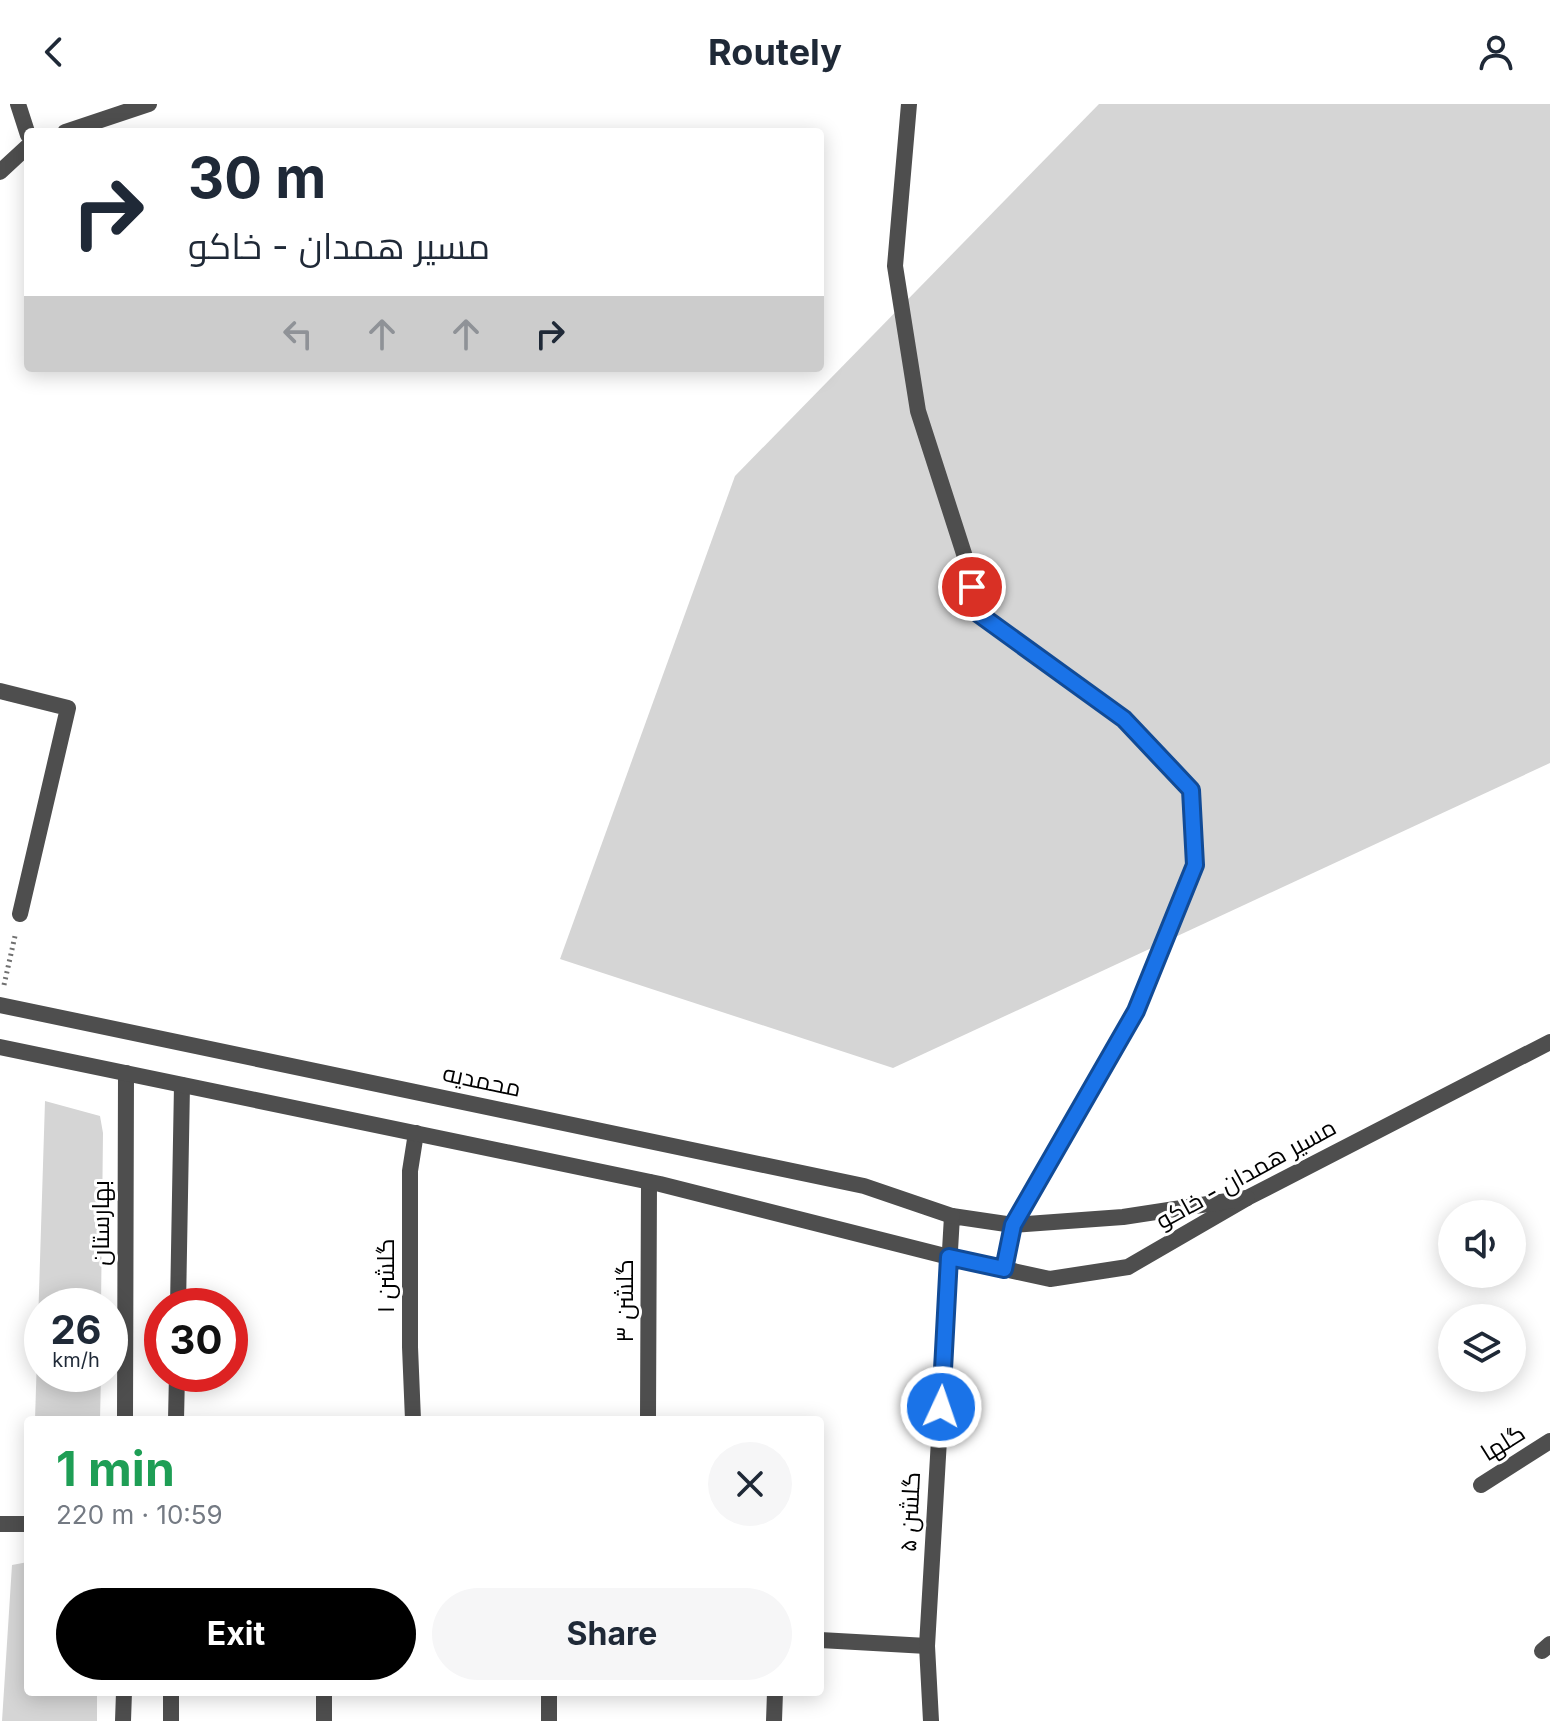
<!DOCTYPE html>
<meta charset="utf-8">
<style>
body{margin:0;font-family:Inter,Cairo,sans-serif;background:#f6f6f7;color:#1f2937;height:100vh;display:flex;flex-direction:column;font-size:30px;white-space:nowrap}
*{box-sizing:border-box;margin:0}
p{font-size:26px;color:#747a83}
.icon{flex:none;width:44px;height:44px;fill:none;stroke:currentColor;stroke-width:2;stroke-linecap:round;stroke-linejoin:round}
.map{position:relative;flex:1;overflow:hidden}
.sheet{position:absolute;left:24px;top:1312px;width:800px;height:280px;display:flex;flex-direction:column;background:#fff;border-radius:8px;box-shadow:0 4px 20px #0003}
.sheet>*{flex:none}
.top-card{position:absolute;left:24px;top:24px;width:800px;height:244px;border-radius:8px;box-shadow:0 4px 20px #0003;background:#fff;color:#1f2937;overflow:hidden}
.controls{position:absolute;left:1438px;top:1096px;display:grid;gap:16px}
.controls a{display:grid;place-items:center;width:88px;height:88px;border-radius:50%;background:#fff;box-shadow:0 4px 20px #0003;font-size:40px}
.speed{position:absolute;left:24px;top:1184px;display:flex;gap:16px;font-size:40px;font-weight:700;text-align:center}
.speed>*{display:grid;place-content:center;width:104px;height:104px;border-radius:50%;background:#fff;box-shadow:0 4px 20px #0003;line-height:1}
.speed small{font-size:20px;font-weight:400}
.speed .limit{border:12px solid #d22;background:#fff;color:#111}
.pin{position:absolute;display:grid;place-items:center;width:68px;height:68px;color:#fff;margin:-34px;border:4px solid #fff;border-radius:50%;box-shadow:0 2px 8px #0007}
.me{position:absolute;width:88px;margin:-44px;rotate:3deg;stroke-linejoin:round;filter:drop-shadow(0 0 6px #0008)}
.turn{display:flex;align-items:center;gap:28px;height:168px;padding:0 32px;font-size:36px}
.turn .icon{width:104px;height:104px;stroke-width:2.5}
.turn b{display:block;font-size:56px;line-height:68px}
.lanes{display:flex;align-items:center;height:76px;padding:0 32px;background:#0003;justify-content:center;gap:40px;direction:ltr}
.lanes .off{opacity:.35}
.round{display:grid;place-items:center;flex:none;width:84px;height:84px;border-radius:42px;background:#f6f6f7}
.summary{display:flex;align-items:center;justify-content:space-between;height:136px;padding:0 32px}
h1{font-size:48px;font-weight:700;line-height:60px;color:#1e9e55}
.action{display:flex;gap:16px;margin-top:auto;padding:16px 32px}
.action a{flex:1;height:92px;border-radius:48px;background:#000;color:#fff;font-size:32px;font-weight:700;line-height:92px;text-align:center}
.action a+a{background:#f6f6f7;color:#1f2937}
header{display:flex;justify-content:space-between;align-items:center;height:104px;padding:0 32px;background:#fff;font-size:36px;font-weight:700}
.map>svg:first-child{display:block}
.green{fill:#d5d5d5}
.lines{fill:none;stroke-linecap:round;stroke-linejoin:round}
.path{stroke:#707070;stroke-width:5;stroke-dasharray:2 4;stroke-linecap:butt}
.minor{stroke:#4e4e4e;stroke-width:16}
.tertiary{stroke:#4e4e4e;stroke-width:16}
.route-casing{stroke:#114b97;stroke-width:20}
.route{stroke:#1a73e8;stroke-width:14}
.labels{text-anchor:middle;stroke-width:6;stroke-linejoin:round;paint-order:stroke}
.street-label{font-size:24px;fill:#000;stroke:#fff}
</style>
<header><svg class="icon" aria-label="back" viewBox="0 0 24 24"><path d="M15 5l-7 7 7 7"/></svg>Routely<svg class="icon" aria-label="person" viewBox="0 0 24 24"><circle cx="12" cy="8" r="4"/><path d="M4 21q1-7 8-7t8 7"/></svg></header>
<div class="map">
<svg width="1550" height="1617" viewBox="0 0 1550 1617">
<rect width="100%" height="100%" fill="#fff"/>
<!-- green -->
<g class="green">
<path d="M 1099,0 L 1550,0 L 1550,659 L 893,964 L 560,855 L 735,372 Z"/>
<path d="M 45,997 L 100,1012 L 103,1029 L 101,1202 L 42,1202 L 42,1270 L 101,1270 L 100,1316 L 35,1316 Z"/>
<path d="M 28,1458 L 28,1588 L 97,1588 L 97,1617 L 2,1617 L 12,1461 Z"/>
</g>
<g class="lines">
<!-- path -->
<path class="path" d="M 4,881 L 15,832"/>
<!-- minor -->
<g class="minor">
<path d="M 18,0 L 28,31"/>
<path d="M 909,0 L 895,162 L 918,307 L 966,456 L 979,510 L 1124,615 L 1191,686 L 1195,761 L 1136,907 L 1013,1121 L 1004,1165"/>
<path d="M 65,28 L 149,0"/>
<path d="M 0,68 L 28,42"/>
<path d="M 0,587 L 68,604 L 20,810"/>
<path d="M 949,1153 L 1050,1175 L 1128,1163 L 1247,1094 L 1550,938"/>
<path d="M 178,1202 L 182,981"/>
<path d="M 125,1316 L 126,969"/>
<path d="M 176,1316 L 177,1270"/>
<path d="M 413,1316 L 410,1243 L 410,1067 L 416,1029"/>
<path d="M 648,1316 L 649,1078"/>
<path d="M 1481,1381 L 1550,1337"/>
<path d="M 0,1420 L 28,1420"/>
<path d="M 820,1536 L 927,1542"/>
<path d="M 1542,1547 L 1550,1540"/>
<path d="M 123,1617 L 124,1588"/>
<path d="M 171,1617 L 171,1588"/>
<path d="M 324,1617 L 324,1588"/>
<path d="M 549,1617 L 549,1588"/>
<path d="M 774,1617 L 775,1588"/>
<path d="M 931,1617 L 927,1542 L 952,1112 L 1013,1121 L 1123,1113 L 1247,1094"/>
</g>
<!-- tertiary -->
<g class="tertiary">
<path d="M 0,901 L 864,1082 L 952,1112"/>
<path d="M 0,943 L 660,1080 L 949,1153"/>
</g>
</g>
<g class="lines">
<defs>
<path id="route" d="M 941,1303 L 949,1153 L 1004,1165 L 1013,1121 L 1136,907 L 1195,761 L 1191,686 L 1124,615 L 979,510 L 972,483"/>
</defs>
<!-- route casing -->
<use href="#route" class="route-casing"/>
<!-- route -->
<use href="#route" class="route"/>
</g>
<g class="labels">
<!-- street labels -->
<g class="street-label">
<text transform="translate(482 977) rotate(12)" y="8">محمدیه</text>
<text transform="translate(1246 1070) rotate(-29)" y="8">مسیر همدان - خاکو</text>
<text transform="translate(101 1119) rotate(-90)" y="8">بهارستان</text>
<text transform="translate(386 1172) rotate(-90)" y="8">گلشن ۱</text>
<text transform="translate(625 1197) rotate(-90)" y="8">گلشن ۳</text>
<text transform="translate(1503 1339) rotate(-32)" y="8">گلها</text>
<text transform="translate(910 1408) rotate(-87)" y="8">گلشن ۵</text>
</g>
</g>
</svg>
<div class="controls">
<a><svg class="icon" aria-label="sound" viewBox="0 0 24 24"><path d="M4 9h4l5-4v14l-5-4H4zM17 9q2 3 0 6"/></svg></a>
<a><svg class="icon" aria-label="layers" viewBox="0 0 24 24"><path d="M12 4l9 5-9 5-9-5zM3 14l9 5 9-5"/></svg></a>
</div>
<div class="speed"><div>26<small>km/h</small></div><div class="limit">30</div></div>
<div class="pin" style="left:972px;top:483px;background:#d93025"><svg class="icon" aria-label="arrive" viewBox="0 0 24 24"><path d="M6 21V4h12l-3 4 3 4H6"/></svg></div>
<svg class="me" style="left:941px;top:1303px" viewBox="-20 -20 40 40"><circle r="17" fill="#1a73e8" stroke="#fff" stroke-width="3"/><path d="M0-11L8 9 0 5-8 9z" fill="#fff"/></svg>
<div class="top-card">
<div class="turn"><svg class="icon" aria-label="right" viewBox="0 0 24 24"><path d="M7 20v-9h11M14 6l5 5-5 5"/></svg><div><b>30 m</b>مسیر همدان - خاکو</div></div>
<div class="lanes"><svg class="icon off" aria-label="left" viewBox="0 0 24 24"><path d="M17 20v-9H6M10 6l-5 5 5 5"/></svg><svg class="icon off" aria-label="ahead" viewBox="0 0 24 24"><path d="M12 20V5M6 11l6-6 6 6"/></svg><svg class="icon off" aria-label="ahead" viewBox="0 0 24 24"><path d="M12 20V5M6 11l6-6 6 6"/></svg><svg class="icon" aria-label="right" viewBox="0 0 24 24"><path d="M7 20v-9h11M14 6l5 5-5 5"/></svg></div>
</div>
<section class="sheet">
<div class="summary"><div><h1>1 min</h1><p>220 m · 10:59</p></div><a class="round"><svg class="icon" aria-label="close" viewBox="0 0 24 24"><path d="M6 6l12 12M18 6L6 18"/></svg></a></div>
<div class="action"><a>Exit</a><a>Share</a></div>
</section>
</div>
